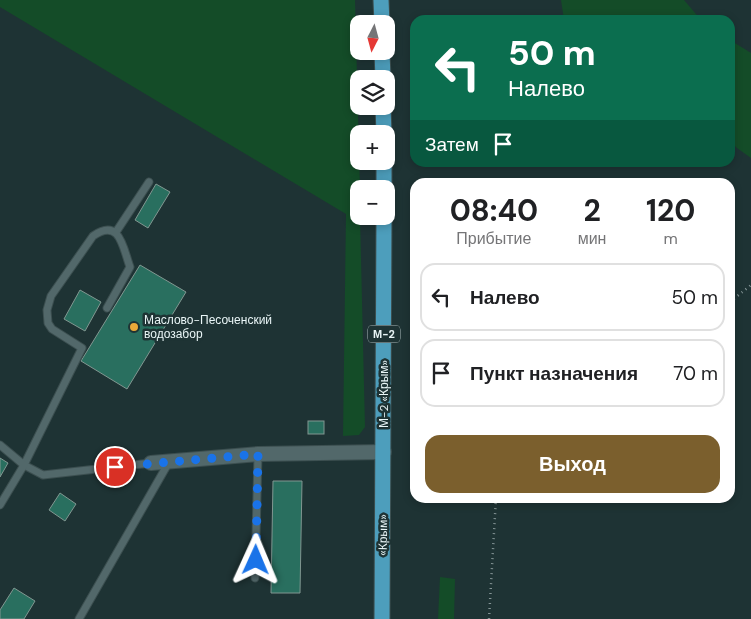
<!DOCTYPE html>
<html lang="ru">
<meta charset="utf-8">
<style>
body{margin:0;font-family:"DM Sans",sans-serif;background:#f6f6f6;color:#202124;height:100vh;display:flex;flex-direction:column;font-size:19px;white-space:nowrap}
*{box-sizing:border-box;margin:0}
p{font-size:16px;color:#757577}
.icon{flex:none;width:28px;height:28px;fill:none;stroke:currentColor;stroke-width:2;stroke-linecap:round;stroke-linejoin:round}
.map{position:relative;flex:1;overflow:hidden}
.panel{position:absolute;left:410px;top:178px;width:325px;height:325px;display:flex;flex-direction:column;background:#fff;border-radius:15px;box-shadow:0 2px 8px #0003}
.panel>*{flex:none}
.hud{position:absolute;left:410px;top:15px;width:325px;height:152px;border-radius:15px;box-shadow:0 2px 8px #0003;background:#0b6e4f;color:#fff;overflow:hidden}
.needle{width:32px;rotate:186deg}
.tools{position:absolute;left:350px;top:15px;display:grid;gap:10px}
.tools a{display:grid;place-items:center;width:45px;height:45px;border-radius:10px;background:#fff;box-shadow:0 2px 8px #0003;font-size:25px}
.pin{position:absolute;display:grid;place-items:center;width:42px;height:42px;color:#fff;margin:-21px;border:2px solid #fff;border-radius:50%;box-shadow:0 1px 5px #0007}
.me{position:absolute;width:55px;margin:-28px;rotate:1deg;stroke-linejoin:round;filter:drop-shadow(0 0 4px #0008)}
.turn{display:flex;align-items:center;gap:18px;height:105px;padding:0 15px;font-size:22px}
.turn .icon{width:65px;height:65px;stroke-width:2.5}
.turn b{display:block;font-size:35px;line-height:42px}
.then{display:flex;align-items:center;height:48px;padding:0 15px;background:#0003;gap:10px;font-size:19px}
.eta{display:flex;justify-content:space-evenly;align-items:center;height:85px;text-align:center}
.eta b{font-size:30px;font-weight:700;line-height:35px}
.primary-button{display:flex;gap:10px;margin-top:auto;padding:10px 15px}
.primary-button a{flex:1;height:58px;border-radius:15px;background:#7b5f2d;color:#fff;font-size:20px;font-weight:700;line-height:58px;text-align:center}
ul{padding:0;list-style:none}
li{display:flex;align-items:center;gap:15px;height:68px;margin:0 10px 8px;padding:0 5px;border:2px solid #e0e0e0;border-radius:15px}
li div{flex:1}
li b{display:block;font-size:19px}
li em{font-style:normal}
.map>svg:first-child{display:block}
.green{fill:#144c28}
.building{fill:#296f5f;stroke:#819791}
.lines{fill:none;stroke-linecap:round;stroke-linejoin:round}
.service-casing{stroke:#3c4f50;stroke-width:9}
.minor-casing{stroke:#3c4f50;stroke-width:16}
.trunk-casing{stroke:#3c4f50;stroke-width:17}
.path{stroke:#849495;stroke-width:2.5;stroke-dasharray:1 4;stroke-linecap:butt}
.service{stroke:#52686a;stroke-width:7}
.minor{stroke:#52686a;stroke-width:14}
.trunk{stroke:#4d9ebc;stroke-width:15}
.route{stroke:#1a73e8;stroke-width:9;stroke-dasharray:0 16.2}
.poi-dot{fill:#ebaa39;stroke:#1e3334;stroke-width:2}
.labels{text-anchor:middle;stroke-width:5;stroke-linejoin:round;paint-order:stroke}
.shield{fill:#1e3334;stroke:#acbbbc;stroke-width:1}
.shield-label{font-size:11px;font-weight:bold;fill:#e9f5f6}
.poi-label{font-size:12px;fill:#e9f5f6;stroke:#1e3334;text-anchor:start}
.street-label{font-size:12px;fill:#e9f5f6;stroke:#1e3334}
</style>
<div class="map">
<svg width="751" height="619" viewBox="0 0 751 619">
<rect width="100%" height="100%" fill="#1e3334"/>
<!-- green -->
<g class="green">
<path d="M 0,0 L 355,0 L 360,189 L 359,216 L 360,216 L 365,427 L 359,435 L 343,436 L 346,214 L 0,7 Z"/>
<path d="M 561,0 L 684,0 L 701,20 L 564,20 Z"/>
<path d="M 730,40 L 751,53 L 751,158 L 737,148 L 730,141 Z"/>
<path d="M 440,577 L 455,579 L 454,619 L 438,619 Z"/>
</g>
<!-- building -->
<g class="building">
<path d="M 156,184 L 170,192 L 148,228 L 135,220 Z"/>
<path d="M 140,265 L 186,292 L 127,389 L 81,361 Z"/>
<path d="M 80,290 L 101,302 L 85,331 L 64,319 Z"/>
<rect x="308" y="421" width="16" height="13"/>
<path d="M 0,458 L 8,463 L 0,477 Z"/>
<path d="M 273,481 L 302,481 L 300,593 L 271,593 Z"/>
<path d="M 60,493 L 76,504 L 65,521 L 49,510 Z"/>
<path d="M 14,588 L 35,601 L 24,619 L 0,619 L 0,610 Z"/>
</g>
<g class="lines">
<defs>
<g id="service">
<path d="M 116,232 L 149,182"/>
<path d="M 107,308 L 130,267 C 123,248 120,217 93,236 L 51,296 L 47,310 L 48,323 L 52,329 L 82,348 L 24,465 L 43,475 L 151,463"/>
<path d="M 0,445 L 24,465 L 0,505"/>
<path d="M 255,578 L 258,454"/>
<path d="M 79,619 L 169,462"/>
</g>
<path id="minor" d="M 151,463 L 258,454 L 384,452"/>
<g id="trunk">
<path d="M 381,0 L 382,24"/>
<path d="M 382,51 L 383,79"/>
<path d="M 383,106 L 384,134"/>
<path d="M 384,161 L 384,189"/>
<path d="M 382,619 L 384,216"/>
</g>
</defs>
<!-- service casing -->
<use href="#service" class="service-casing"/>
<!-- minor casing -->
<use href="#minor" class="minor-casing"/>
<!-- trunk casing -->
<use href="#trunk" class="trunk-casing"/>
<!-- path -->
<g class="path">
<path d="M 730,302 L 751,285"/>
<path d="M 489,619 L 496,498"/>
</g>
<!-- service -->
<use href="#service" class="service"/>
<!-- minor -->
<use href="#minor" class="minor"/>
<!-- trunk -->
<use href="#trunk" class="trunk"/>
</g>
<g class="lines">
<!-- route -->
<path class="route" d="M 115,467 L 258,454 L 256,560"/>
</g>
<!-- markers -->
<circle class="poi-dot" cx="134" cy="327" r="5"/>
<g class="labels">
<!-- shield labels -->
<rect class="shield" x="368" y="325.5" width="32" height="17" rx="4"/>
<g class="shield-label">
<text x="384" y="338">М-2</text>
</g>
<!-- poi labels -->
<g class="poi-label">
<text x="144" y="324">Маслово-Песоченский<tspan x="144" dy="14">водозабор</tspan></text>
</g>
<!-- street labels -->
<g class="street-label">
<text transform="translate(384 394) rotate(-90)" y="4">М-2 «Крым»</text>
<text transform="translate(383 535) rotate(-89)" y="4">«Крым»</text>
</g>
</g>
</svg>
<div class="tools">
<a><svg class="needle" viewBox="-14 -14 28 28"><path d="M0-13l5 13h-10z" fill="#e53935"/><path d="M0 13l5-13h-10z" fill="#757577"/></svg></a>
<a><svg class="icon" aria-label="layers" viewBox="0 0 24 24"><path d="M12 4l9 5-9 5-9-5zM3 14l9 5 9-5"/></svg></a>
<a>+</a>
<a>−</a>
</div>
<div class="pin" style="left:115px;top:467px;background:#d93025"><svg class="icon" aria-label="arrive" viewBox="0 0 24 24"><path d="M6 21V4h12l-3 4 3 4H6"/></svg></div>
<svg class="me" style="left:256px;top:560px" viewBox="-20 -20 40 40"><path d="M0-17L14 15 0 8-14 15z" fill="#1a73e8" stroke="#fff" stroke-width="4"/></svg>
<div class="hud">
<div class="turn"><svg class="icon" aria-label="left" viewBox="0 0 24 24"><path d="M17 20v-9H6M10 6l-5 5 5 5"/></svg><div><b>50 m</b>Налево</div></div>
<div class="then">Затем<svg class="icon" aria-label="arrive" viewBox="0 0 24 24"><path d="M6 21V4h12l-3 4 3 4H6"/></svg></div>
</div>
<section class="panel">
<div class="eta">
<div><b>08:40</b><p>Прибытие</p></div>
<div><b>2</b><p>мин</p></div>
<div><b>120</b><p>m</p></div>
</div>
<ul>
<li><svg class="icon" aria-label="left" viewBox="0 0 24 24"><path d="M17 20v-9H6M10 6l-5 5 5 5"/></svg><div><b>Налево</b></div><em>50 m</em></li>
<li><svg class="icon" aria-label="arrive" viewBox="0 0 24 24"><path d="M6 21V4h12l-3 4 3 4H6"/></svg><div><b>Пункт назначения</b></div><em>70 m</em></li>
</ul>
<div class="primary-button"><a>Выход</a></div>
</section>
</div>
